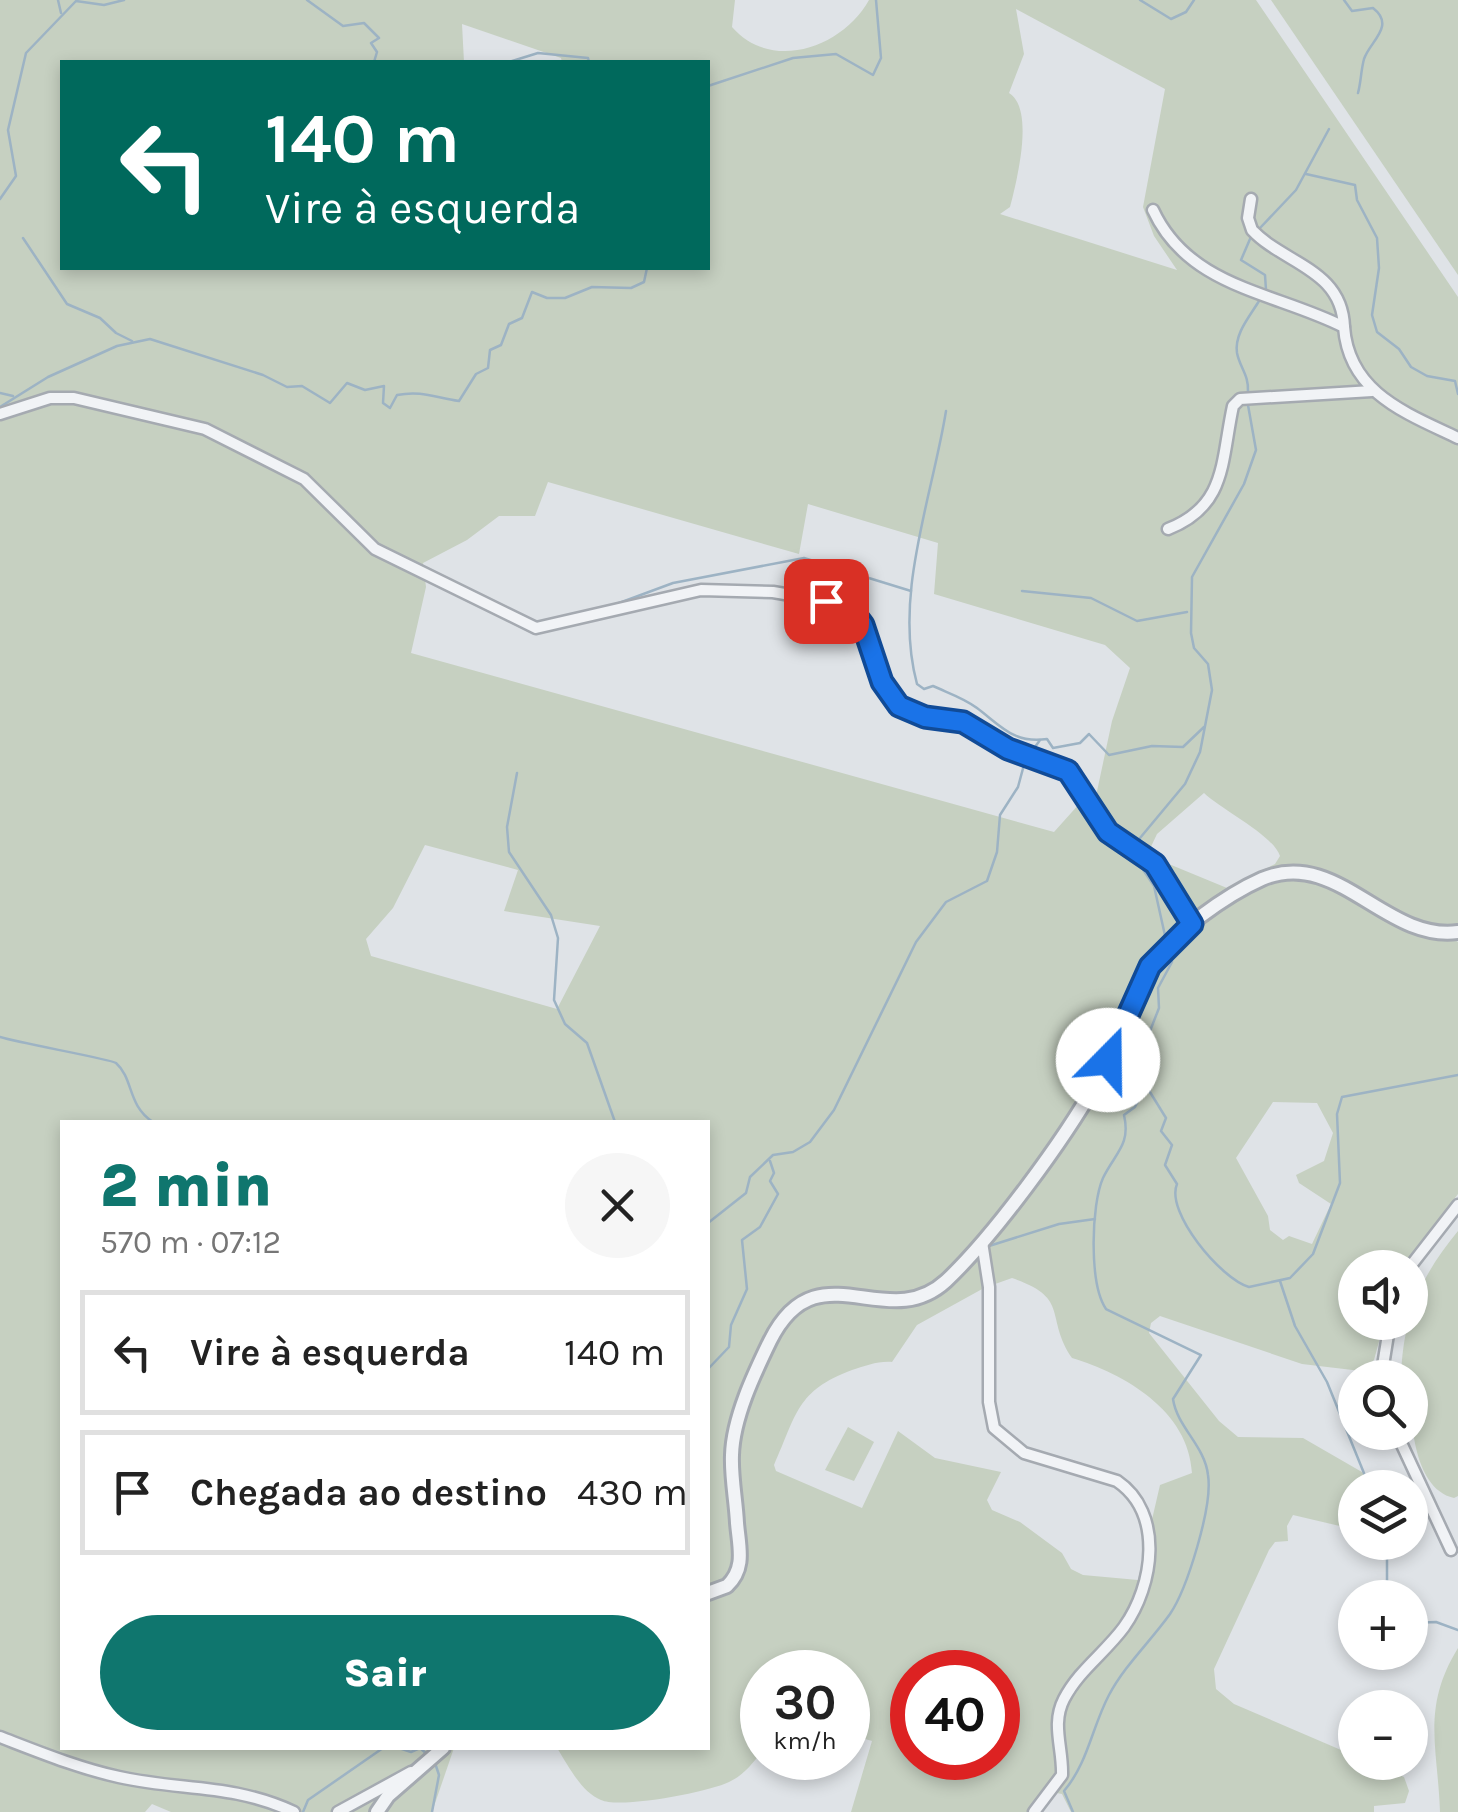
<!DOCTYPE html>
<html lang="pt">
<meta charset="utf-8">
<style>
body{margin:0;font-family:Karla,sans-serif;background:#f6f6f6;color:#222;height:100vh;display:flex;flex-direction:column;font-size:38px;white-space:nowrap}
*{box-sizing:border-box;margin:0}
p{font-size:32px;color:#767676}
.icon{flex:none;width:55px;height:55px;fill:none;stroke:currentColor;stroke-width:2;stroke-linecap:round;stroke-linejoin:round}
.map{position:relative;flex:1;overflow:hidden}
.drawer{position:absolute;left:60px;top:1120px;width:650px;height:630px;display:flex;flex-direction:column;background:#fff;border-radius:0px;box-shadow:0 5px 15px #0003}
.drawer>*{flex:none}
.hud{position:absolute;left:60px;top:60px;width:650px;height:210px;border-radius:0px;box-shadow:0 5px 15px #0003;background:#00695c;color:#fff;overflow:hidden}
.fabs{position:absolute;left:1338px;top:1250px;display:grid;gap:20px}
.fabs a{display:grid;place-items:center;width:90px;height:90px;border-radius:50%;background:#fff;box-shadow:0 5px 15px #0003;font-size:50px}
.speed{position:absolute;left:740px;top:1650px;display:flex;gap:20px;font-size:50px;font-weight:700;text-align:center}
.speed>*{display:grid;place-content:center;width:130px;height:130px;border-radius:50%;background:#fff;box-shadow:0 5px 15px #0003;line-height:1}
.speed small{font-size:25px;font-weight:400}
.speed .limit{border:15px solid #d22;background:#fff;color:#111}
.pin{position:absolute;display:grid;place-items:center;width:85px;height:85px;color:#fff;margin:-42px;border-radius:20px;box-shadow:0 5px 15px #0006}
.me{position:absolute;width:110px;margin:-55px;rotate:22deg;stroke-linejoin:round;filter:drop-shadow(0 0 8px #0008)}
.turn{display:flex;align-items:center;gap:35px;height:210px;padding:0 40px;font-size:45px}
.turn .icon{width:130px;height:130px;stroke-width:2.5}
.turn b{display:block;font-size:70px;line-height:85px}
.round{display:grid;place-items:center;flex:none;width:105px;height:105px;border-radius:52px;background:#f6f6f6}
.overview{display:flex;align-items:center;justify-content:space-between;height:170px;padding:0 40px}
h1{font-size:60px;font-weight:800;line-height:75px;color:#0f766e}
.button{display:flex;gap:20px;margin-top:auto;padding:20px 40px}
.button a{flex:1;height:115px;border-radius:60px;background:#0f766e;color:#fff;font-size:40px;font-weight:800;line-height:115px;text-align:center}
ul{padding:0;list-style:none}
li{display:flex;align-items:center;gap:30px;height:125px;margin:0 20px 15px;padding:0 20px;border:5px solid #e0e0e0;border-radius:0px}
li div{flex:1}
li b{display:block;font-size:38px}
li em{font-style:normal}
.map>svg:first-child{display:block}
.green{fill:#c6d0c1;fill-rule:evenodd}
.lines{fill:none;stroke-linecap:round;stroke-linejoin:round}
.stream{stroke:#9db3c4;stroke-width:2.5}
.minor-casing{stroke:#a5aab1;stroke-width:15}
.tertiary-casing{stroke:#a5aab1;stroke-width:18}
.minor{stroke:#f1f3f6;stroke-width:10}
.tertiary{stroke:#f1f3f6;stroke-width:12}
.route-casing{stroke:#114b97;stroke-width:25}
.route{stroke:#1a73e8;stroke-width:18}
</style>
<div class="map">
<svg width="1458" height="1812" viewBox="0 0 1458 1812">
<rect width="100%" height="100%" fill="#dfe3e7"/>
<!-- green -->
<g class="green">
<path d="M 0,0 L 735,0 L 732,27 C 772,73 843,47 869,0 L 1256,0 L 1458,297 L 1458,933 L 1453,939 L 1458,942 L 1458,1194 L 1403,1267 L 1355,1268 L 1355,1322 L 1384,1323 L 1374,1360 L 1361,1371 L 1302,1364 L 1160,1316 L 1151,1323 L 1149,1333 L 1219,1421 L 1238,1437 L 1303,1438 L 1381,1483 L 1392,1480 L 1398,1487 L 1355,1488 L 1355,1518 L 1344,1527 L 1293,1515 L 1287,1526 L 1288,1541 L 1275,1542 L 1269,1550 L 1214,1669 L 1216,1689 L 1234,1704 L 1355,1756 L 1355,1762 L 1371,1763 L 1404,1777 L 1409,1791 L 1405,1803 L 1374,1806 L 1374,1812 L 1071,1812 L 1062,1794 L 1046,1791 L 1029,1812 L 851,1812 L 872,1741 L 848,1734 L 848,1672 L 762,1672 L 762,1751 C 753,1763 744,1775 729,1782 C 709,1792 620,1809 601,1800 C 581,1792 568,1765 557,1748 L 708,1748 L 708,1122 L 62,1122 L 62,1748 L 454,1748 L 432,1812 L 171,1812 L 152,1804 L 145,1812 L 0,1812 ZM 1016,9 L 1165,89 L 1143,207 L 1154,236 L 1177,270 L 1000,214 L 1010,207 C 1017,180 1035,109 1009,93 L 1024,54 ZM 462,24 L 561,58 L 562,62 L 708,62 L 708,268 L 62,268 L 62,62 L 464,62 ZM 548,482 L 799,554 L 808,504 L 938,543 L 934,594 L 1105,645 L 1130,668 L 1112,721 L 1096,796 L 1088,804 L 1080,803 L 1054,832 L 411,653 L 426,587 L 423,563 L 467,540 L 499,516 L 535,516 ZM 1204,793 C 1222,810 1273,835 1280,856 L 1275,864 L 1227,888 L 1147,855 L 1157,834 ZM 425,845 L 518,870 L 504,911 L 600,926 L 557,1009 L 371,956 L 366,939 L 393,908 ZM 1273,1102 L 1317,1103 L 1333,1133 L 1324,1161 L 1296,1175 L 1299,1183 L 1331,1204 L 1312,1244 L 1289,1236 L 1283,1240 L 1270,1230 L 1268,1216 L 1236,1158 ZM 1012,1278 C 1071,1298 1044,1316 1072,1358 C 1125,1374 1189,1411 1192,1473 L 1160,1485 L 1138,1580 L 1083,1575 L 1071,1569 L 1062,1553 L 1020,1522 L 992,1510 L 987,1500 L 1001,1472 L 935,1458 L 898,1431 L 862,1508 L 776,1471 L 774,1465 C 797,1414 796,1391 852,1370 C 866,1366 877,1361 892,1362 L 917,1325 L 984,1288 ZM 912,1672 L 998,1672 L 998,1758 L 912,1758 Z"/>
<path d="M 1271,0 L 1458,0 L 1458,275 Z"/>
<path d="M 1458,1231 L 1458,1496 L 1454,1498 C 1411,1488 1410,1412 1410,1378 L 1401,1377 C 1403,1319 1419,1278 1458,1231 Z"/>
<path d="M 848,1427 L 874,1442 L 854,1481 L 825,1470 Z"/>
<path d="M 1458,1648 L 1458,1812 L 1440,1812 C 1438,1748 1421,1708 1458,1648 Z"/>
</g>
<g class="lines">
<!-- stream -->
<g class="stream">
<path d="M 58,0 L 61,13"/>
<path d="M 307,0 L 343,26 L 364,23 L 379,38 L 371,43 L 377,52 L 374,62"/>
<path d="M 1140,0 L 1171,19 L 1186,12 L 1194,0"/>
<path d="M 1344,0 L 1352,11 L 1373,8 C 1396,26 1370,41 1364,59 C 1361,70 1361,82 1358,93"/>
<path d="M 509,62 L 538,53 L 588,58 L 589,62"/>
<path d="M 708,86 L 793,58 L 836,54 L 873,75 L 881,58 L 876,0"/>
<path d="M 1306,174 L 1355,185 L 1357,200 L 1377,238 L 1379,268 L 1372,315 L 1377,332 L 1399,349 L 1411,367 L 1427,376 L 1455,381 L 1458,394"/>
<path d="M 0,199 L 16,176 L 8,130 L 26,53 L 76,1 L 104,5 L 124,0"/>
<path d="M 1260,228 L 1296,190 L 1329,129"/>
<path d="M 23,238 L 67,304 L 100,318 L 116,333 L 132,341"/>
<path d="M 1250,239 L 1241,260 L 1265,275 L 1266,290"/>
<path d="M 1248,392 C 1249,375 1240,368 1237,353 C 1234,334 1250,316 1259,301"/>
<path d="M 0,393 L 13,396"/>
<path d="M 0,407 L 48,377 L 117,346 L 150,339 L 263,375 L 287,387 L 302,386 L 330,403 L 347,383 L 365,390 L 384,386 L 383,403 L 390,408 L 397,395 C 422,390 436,398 459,401 L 476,374 L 488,368 L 490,350 L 501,345 L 509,324 L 522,318 L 532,292 L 547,298 L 565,298 L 592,287 L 631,288 L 644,282 L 647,268"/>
<path d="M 946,411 C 932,498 893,596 917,684 L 924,689 L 933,686 C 948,693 964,698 977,708 C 1001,726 1014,744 1047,739 L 1053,748 L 1080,743 L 1089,734 L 1109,755 L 1152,746 L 1183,747 L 1204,727"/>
<path d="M 1022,591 L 1091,598 L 1137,621 L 1187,612"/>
<path d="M 611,606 L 673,583 L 804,558 L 911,591"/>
<path d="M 1030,754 L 1040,740"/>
<path d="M 517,773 L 507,827 L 509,852 L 551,915 L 558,938 L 554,1000 L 565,1024 L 587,1043 L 615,1122"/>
<path d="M 1135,844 L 1185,784 L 1200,752 L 1212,690 L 1208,664 L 1194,648 L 1191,633 L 1192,577 L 1244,484 L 1256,450 L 1248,405"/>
<path d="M 1134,856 L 1154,886 L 1166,940"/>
<path d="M 0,1037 C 18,1043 111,1059 116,1063 C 134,1079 127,1105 153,1122"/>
<path d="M 1145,1084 L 1166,1118 L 1161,1131 L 1172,1145 L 1165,1165 L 1177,1184 C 1165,1212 1221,1279 1249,1287 L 1290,1278 L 1313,1254 L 1340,1183 L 1337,1114 L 1342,1097 L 1458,1075"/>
<path d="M 708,1223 L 746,1193 L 750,1177 L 773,1155 L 793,1152 L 810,1142 L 834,1110 L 916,942 L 946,902 L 987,881 L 997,852 L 1000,815 L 1018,787 L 1025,761"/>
<path d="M 989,1246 L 1059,1224 L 1095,1219"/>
<path d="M 1280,1281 L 1295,1326 L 1327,1382 L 1370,1488"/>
<path d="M 708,1369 L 729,1347 L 731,1325 L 747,1289 L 742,1240 L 760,1227 L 778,1194 L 770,1181 L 774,1173 L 770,1161"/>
<path d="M 1387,1598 L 1387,1542"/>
<path d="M 1410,1623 L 1436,1622 L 1458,1630"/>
<path d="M 399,1748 L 411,1752 L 420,1748 L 428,1755"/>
<path d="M 303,1812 L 308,1800 L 383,1748"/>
<path d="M 432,1812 L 439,1775 L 434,1760"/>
<path d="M 1073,1812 L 1064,1791 C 1088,1763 1092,1727 1109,1695 C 1125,1665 1150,1642 1170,1614 C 1187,1589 1213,1506 1208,1475 C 1205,1446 1177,1427 1173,1399 L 1201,1355 L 1106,1309 C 1089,1284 1091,1205 1103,1178 C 1115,1153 1131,1145 1124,1115 L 1135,1107 L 1143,1091 L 1141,1054 L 1159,1008 L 1158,988 L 1172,962 L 1170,947"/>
</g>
<defs>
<g id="minor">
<path d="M 1251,199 L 1248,218 L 1252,230 C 1284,264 1342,269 1344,327"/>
<path d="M 1153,210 C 1189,288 1275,292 1344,327 C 1349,393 1406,413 1458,438"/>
<path d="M 0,414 L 50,398 L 74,398 L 205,429 L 304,479 L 375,549 L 536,628 L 701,590 L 773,592 L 826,601 L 845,609 L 863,625 L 882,682 L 899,706 L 925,717 L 963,722 L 996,744 L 1068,771 L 1109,832 L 1155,864 L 1192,924"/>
<path d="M 1168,529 C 1227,506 1221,461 1233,406 L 1240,399 L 1372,391"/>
<path d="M 982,1242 L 989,1287 L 989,1402 L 994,1428 L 1024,1453 L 1117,1481 C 1164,1513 1154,1585 1124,1627 C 1105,1653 1079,1670 1064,1699 C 1051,1724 1063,1748 1062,1775 L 1034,1812"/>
<path d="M 1409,1268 L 1458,1205"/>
<path d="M 1381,1378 L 1390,1322"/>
<path d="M 1396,1432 L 1451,1550"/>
<path d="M 0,1737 C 39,1752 78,1768 119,1777 C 181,1791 231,1783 294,1812"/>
<path d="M 338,1812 L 411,1772"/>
</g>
<g id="tertiary">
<path d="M 708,1593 L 727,1586 C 746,1568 739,1547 737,1523 C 736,1501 731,1477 732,1455 C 733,1418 754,1374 770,1341 C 817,1246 886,1336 946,1281 C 993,1237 1064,1140 1096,1083 C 1118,1046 1127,1002 1150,966 C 1169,935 1228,894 1262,879 C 1337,847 1385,942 1458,932"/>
<path d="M 377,1812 L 388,1796 L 443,1748"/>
</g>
</defs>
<!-- minor casing -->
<use href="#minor" class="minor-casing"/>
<!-- tertiary casing -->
<use href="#tertiary" class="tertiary-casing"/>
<!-- minor -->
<use href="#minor" class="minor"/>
<!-- tertiary -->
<use href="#tertiary" class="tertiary"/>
</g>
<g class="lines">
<defs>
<path id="route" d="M 826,601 L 854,613 L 863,625 L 882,682 L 899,706 L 925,717 L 963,722 L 1008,749 L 1068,771 L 1108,832 L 1155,864 L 1192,924 L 1150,966 L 1108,1060"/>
</defs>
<!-- route casing -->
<use href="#route" class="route-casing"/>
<!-- route -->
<use href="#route" class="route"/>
</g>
</svg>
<div class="fabs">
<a><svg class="icon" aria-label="sound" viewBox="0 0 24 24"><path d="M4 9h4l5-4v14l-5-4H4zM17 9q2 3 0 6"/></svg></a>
<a><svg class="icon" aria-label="search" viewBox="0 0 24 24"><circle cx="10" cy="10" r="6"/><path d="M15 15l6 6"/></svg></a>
<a><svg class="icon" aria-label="layers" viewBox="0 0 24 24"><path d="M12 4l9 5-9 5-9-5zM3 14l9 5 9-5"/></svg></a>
<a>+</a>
<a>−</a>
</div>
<div class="speed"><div>30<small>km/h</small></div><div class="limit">40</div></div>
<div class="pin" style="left:826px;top:601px;background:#d93025"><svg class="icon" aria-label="arrive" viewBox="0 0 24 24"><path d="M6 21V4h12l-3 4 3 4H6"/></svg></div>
<svg class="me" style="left:1108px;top:1060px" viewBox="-20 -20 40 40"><circle r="19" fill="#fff"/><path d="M0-13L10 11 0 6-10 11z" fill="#1a73e8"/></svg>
<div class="hud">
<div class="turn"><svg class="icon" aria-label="left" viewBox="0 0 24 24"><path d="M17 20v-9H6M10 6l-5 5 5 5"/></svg><div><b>140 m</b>Vire à esquerda</div></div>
</div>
<section class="drawer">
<div class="overview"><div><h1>2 min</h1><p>570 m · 07:12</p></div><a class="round"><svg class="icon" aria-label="close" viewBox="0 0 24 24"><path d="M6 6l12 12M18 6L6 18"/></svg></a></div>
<ul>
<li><svg class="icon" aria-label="left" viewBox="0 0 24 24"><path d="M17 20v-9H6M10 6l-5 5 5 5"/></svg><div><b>Vire à esquerda</b></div><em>140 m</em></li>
<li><svg class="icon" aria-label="arrive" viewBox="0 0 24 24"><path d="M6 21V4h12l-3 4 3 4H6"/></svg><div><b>Chegada ao destino</b></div><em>430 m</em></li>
</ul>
<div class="button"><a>Sair</a></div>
</section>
</div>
